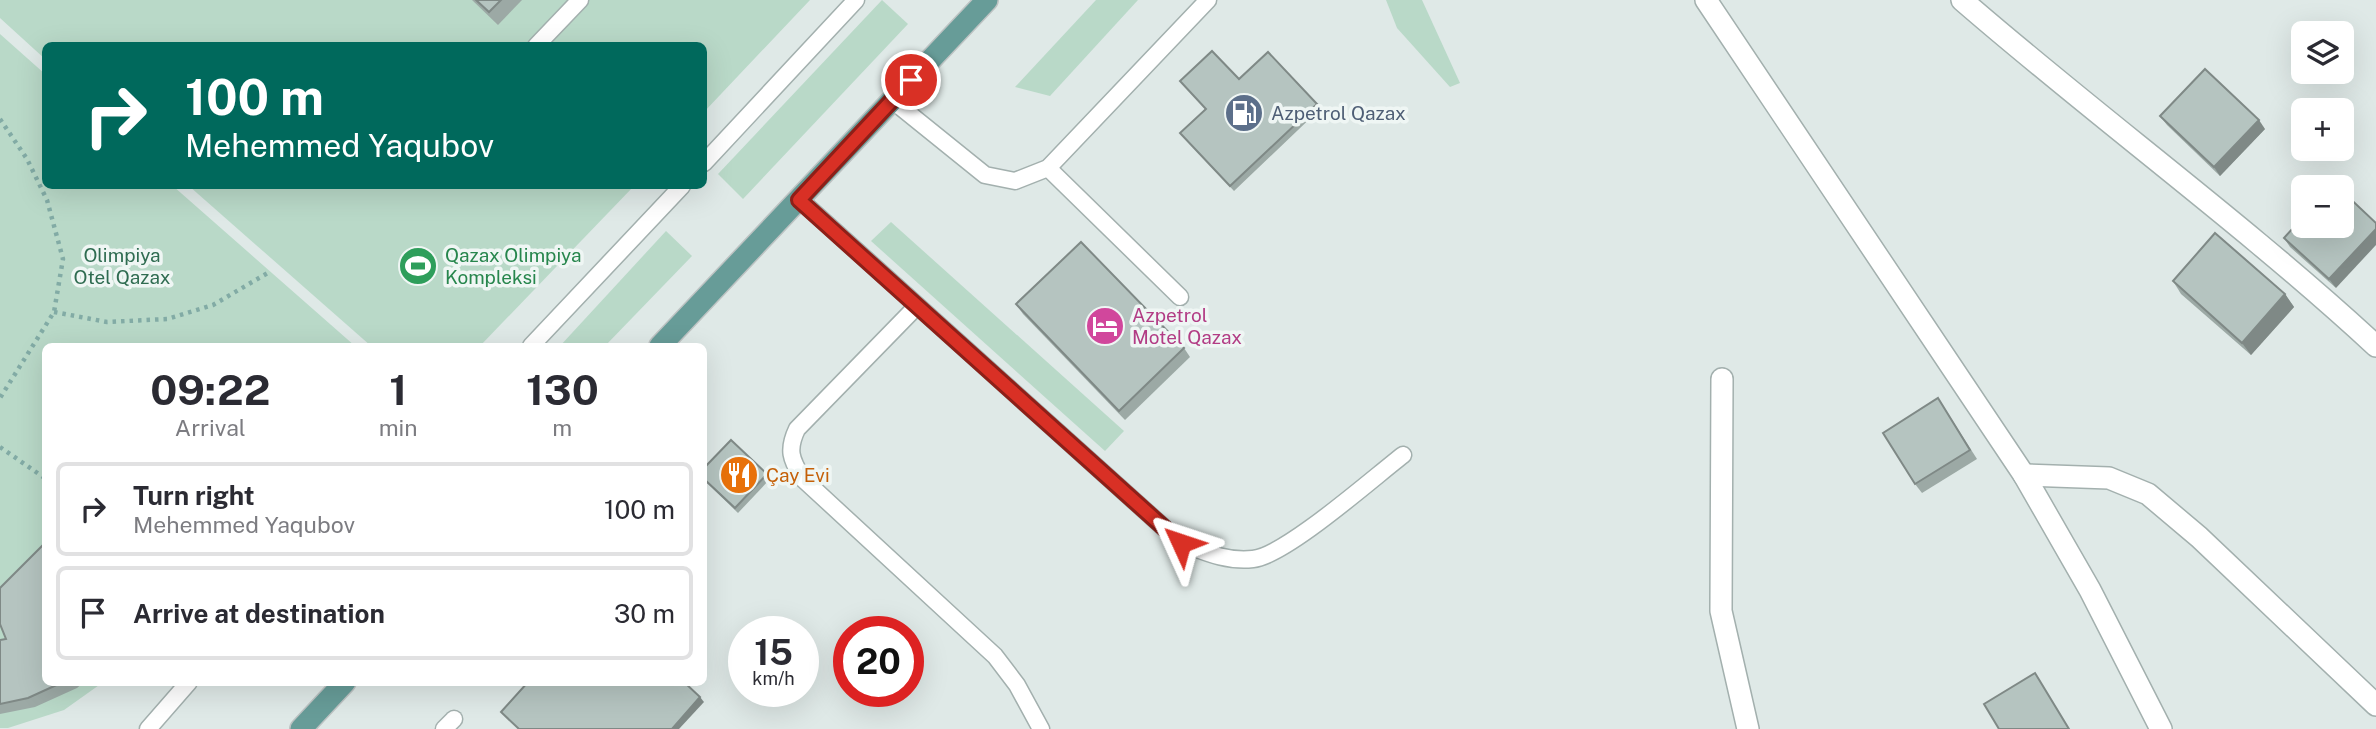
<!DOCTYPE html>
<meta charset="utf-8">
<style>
body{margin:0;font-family:"Public Sans",sans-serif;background:#f2f2f3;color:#2b2b33;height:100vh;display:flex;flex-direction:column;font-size:26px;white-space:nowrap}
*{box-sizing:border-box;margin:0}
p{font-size:23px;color:#7c7c81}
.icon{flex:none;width:38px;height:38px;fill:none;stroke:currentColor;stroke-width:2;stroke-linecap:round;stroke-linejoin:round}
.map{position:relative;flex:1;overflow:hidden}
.details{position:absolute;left:42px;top:343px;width:665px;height:343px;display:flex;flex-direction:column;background:#fff;border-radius:10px;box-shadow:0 7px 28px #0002}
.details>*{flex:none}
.banner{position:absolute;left:42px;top:42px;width:665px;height:147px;border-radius:10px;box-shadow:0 7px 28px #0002;background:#00695c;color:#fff;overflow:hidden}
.fabs{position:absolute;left:2291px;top:21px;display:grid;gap:14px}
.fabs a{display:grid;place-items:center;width:63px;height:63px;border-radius:10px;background:#fff;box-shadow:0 7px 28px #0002;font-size:35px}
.speed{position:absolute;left:728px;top:616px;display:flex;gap:14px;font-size:35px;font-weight:700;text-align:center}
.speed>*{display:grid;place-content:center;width:91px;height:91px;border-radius:50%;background:#fff;box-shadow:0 7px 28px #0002;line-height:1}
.speed small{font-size:18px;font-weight:400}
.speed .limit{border:10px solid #d22;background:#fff;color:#111}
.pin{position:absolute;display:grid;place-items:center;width:60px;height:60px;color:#fff;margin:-30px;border:4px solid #fff;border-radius:50%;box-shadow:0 2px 7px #0007}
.me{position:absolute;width:77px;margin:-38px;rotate:312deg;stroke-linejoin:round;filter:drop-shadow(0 0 5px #0008)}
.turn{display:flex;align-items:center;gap:24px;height:147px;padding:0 28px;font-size:32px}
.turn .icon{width:91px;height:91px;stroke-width:2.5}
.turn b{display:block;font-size:49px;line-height:60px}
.eta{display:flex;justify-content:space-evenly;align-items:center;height:119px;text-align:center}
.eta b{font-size:42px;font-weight:700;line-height:49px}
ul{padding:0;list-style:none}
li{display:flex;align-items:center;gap:21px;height:94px;margin:0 14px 10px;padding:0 14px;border:4px solid #e1e1e2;border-radius:10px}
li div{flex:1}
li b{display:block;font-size:26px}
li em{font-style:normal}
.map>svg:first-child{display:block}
.green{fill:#b9d9c8}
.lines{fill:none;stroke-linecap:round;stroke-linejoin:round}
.lane-casing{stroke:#a3b0ae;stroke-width:19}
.street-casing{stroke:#a3b0ae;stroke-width:24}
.primary-casing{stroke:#bdc3c3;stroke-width:24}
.path{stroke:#82aba5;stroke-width:4.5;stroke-dasharray:3.5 5;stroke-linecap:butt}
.lane{stroke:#fff;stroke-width:16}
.street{stroke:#fff;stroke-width:21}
.primary{stroke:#679c98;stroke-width:21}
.wall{fill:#9ca9a5}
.shaded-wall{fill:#7f8986}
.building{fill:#b5c4c0;stroke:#7f8986;stroke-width:2}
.route-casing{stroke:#8d1f18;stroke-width:18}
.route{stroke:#d93025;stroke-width:12}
.labels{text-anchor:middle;stroke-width:7;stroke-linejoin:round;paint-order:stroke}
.service-label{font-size:19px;fill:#4e5e75;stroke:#eff6f4;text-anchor:start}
.park-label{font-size:19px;fill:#2f6c51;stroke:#eff6f4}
.leisure-label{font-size:19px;fill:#27864d;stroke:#eff6f4;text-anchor:start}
.hotel-label{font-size:19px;fill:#b23c85;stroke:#eff6f4;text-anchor:start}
.food-label{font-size:19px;fill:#c56008;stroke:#eff6f4;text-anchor:start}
</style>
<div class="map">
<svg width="2376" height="729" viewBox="0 0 2376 729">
<rect width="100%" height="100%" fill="#dfe9e7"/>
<!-- green -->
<g class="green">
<path d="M 0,0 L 810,0 L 704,112 L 704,46 L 46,46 L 45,59 L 0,18 Z"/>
<path d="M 882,0 L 908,24 L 743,199 L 718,174 Z"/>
<path d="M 1096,0 L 1138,0 L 1050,96 L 1015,87 Z"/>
<path d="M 1386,0 L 1422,0 L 1460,83 L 1450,87 L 1397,28 Z"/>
<path d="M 0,34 L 45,74 L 46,186 L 173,186 L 355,346 L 46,346 L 46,682 L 102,683 L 64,710 L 8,728 L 0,728 Z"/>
<path d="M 189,186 L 634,186 L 480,346 L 371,346 Z"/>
<path d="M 891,222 L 1124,431 L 1105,451 L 871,241 Z"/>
<path d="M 666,231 L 692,256 L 605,346 L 560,346 Z"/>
</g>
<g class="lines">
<defs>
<g id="lane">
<path d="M 536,46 L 580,0"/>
<path d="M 892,100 L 985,175 L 1015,181 L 1048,168 L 1208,0"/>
<path d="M 704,163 L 856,0"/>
<path d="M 1048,168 L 1180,297"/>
<path d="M 799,199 L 1181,543 C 1205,552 1227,562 1253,559 C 1285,556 1373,478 1403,455"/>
<path d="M 917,306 L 797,429 C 787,450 791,459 802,478 L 995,656 L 1017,685 L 1041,729"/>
<path d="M 531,346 L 682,186"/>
<path d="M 148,729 L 189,682"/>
<path d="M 444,729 L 454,719"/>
</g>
<g id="street">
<path d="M 1706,0 L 2024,475 L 2090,590 L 2161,729"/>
<path d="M 1962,0 C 2098,118 2244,224 2376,346"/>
<path d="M 1722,379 L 1721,611 L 1748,729"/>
<path d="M 2024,475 L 2109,478 L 2148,494 L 2199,537 L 2376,705"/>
</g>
<g id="primary">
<path d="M 660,346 L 987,0"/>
<path d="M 301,729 L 345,682"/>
</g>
</defs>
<!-- lane casing -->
<use href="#lane" class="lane-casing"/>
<!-- street casing -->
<use href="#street" class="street-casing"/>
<!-- primary casing -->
<use href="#primary" class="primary-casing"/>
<!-- path -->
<g class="path">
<path d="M 0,119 L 27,159 L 47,200 L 63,259 L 54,312 L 0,398"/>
<path d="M 54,312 L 107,322 L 167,319 L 213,305 L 271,271"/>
<path d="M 0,447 L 46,479"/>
</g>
<!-- lane -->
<use href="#lane" class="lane"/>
<!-- street -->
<use href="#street" class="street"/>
<!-- primary -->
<use href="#primary" class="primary"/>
</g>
<!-- wall -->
<g class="wall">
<path d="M 472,0 L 522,0 L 498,25 Z"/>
<path d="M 1239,79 L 1317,104 L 1320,109 L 1234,191 L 1180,133 L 1205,109 L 1180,81 Z"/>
<path d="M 2160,116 L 2265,129 L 2220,176 L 2167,125 Z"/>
<path d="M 2303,217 L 2336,288 L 2290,247 L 2284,238 Z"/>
<path d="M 2173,281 L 2285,294 L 2294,307 L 2251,355 L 2181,294 Z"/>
<path d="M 1016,304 L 1184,348 L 1190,357 L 1125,420 L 1023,314 Z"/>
<path d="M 1938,398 L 1977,459 L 1922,493 L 1915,484 Z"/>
<path d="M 704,468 L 767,474 L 770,479 L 738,513 L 704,480 Z"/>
<path d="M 6,639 L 46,682 L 84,682 L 77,688 L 35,707 L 0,714 L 0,640 Z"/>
</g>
<!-- shaded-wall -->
<g class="shaded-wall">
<path d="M 2259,120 L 2265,129 L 2220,176 L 2214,167 Z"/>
<path d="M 2376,229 L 2376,245 L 2336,288 L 2329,279 Z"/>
<path d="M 2285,294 L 2294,307 L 2251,355 L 2242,343 Z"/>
<path d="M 700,697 L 704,702 L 679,729 L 672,729 Z"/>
</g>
<!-- building -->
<g class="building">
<path d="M 476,0 L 501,0 L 489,12 Z"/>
<path d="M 1212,51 L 1239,79 L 1268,52 L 1317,104 L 1230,186 L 1180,133 L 1206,109 L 1180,81 Z"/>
<path d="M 2205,69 L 2259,120 L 2214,167 L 2160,116 Z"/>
<path d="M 2342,191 L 2376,223 L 2376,229 L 2329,279 L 2284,238 L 2303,217 L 2303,226 L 2342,226 Z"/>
<path d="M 2215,233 L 2285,294 L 2242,343 L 2173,281 Z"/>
<path d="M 1081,242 L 1184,348 L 1119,411 L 1016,304 Z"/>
<path d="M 1938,398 L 1970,450 L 1915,484 L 1883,433 Z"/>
<path d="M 731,440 L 767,474 L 735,508 L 704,479 L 704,468 Z"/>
<path d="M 46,542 L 46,682 L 63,682 L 28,698 L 0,704 L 0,640 L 6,639 L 0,624 L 0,588 Z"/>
<path d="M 2035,673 L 2069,729 L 1999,729 L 1984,704 Z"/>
<path d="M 528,682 L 684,682 L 700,697 L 672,729 L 519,729 L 501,712 Z"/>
</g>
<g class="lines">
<defs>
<path id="route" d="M 911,80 L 799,200 L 1181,543"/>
</defs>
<!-- route casing -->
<use href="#route" class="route-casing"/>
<!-- route -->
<use href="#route" class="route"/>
</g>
<!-- icons -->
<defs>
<symbol id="fuel-disc" viewBox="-11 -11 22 22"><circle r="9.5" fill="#5c6f8a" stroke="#eff6f4"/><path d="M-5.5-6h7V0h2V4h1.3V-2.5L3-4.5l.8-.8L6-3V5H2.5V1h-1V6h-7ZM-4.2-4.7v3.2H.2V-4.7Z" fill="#fff"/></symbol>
<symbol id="stadium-disc" viewBox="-11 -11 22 22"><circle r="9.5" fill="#2e9e5b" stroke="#eff6f4"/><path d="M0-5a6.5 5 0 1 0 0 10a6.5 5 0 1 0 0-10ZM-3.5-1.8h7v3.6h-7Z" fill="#fff"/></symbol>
<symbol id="hotel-disc" viewBox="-11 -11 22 22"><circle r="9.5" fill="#d1479c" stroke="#eff6f4"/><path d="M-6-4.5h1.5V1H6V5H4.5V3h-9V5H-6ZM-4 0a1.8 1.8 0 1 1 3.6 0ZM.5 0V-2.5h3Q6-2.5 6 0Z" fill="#fff"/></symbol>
<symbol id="restaurant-disc" viewBox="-11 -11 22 22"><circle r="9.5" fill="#e8710a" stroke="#eff6f4"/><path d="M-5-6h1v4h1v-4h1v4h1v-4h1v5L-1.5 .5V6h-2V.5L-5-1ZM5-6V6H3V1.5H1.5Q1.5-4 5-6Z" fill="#fff"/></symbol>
</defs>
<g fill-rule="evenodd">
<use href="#fuel-disc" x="1222" y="91" width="44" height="44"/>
<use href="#stadium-disc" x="396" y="244" width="44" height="44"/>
<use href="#hotel-disc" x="1083" y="304" width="44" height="44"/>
<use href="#restaurant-disc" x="717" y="453" width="44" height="44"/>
</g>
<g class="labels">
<!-- service labels -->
<g class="service-label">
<text x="1271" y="120">Azpetrol Qazax</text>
</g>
<!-- park labels -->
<g class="park-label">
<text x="122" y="262">Olimpiya<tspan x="122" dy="22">Otel Qazax</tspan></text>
</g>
<!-- leisure labels -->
<g class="leisure-label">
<text x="445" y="262">Qazax Olimpiya<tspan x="445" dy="22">Kompleksi</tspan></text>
</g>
<!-- hotel labels -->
<g class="hotel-label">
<text x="1132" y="322">Azpetrol<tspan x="1132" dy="22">Motel Qazax</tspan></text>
</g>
<!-- food labels -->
<g class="food-label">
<text x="766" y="482">Çay Evi</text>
</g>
</g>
</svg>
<div class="fabs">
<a><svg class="icon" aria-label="layers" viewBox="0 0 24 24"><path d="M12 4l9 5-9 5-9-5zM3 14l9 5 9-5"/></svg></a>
<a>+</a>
<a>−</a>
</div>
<div class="speed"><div>15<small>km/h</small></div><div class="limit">20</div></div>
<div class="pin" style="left:911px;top:80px;background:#d93025"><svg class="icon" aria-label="arrive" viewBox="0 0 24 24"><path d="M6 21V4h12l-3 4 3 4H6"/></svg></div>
<svg class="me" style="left:1181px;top:543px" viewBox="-20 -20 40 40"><path d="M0-17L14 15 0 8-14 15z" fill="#d93025" stroke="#fff" stroke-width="4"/></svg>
<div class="banner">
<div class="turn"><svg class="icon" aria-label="right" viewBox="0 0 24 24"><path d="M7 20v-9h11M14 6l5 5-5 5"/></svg><div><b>100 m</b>Mehemmed Yaqubov</div></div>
</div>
<section class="details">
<div class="eta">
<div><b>09:22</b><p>Arrival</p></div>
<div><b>1</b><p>min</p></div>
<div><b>130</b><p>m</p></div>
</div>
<ul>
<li><svg class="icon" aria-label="right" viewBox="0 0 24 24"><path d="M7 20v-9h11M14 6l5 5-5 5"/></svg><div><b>Turn right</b><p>Mehemmed Yaqubov</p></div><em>100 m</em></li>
<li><svg class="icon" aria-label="arrive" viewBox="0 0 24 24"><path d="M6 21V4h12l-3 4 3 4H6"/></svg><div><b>Arrive at destination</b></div><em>30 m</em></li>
</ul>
</section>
</div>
